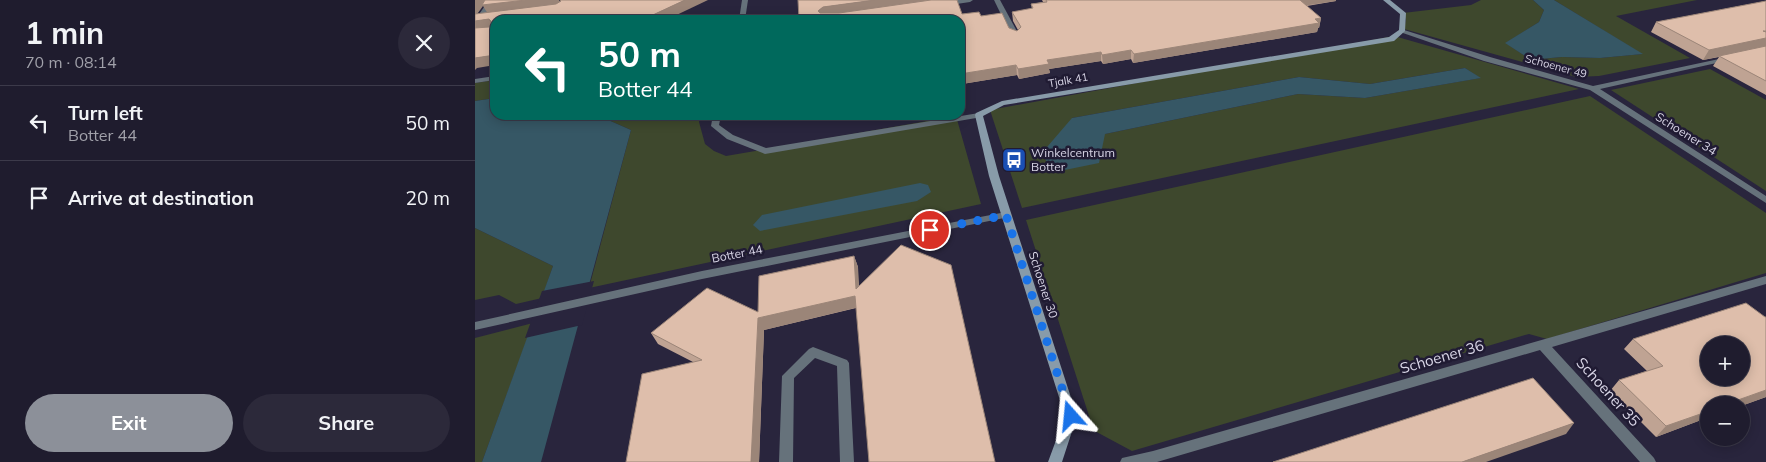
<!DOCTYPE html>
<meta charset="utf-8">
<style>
body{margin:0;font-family:Mulish,sans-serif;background:#2c293a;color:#f1f3f6;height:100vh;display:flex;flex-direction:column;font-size:19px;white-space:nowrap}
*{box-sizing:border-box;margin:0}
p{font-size:16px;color:#a1a1aa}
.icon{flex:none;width:28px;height:28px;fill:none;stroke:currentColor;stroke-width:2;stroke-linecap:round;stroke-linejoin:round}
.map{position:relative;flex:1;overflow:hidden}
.drawer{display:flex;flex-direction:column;background:#1f1c2e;width:475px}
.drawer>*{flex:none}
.banner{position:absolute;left:15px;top:15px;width:475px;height:105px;border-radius:15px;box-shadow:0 2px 12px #0003,0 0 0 1px #3c3a4a;background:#00695c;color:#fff;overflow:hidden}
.buttons{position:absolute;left:1225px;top:336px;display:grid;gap:10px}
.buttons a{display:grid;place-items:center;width:50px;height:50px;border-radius:50%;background:#1f1c2e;box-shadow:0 2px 12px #0003,0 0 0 1px #3c3a4a;font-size:25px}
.pin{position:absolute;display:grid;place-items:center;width:42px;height:42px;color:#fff;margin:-21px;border:2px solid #fff;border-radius:50%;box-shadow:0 1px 5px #0007}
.me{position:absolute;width:55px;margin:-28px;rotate:342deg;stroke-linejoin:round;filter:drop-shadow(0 0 4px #0008)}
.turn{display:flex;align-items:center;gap:18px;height:105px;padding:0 25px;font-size:22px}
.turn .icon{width:65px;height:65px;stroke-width:2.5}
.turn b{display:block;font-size:35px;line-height:42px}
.round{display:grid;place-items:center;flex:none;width:52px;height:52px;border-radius:26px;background:#2c293a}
.head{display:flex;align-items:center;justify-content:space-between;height:85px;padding:0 25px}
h1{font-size:30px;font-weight:700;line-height:38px}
.cta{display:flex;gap:10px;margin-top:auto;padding:10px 25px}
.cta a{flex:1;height:58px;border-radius:30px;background:#8c9099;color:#fff;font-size:20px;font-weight:700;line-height:58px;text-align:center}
.cta a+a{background:#2c293a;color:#f1f3f6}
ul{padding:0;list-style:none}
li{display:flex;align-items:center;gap:15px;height:75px;padding:0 25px;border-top:1px solid #3c3a4a}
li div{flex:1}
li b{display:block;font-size:19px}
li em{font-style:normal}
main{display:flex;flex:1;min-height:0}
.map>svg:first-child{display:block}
.green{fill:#3e482d;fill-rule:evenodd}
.water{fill:#365765}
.pier{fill:#29253d}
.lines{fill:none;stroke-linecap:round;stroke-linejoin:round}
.street{fill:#66727b;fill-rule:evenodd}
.secondary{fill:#889ba9;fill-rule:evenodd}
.wall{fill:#bfa393}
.shaded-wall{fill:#9b8578}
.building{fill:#debeab;stroke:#9b8578;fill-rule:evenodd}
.route{stroke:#1a73e8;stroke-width:9;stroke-dasharray:0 16.2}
.labels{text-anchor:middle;stroke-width:5;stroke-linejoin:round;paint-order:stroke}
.far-street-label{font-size:11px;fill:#d8d5e6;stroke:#201b33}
.street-label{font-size:12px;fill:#d8d5e6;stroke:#201b33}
.poi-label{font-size:12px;fill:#d8d5e6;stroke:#201b33;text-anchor:start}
.near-street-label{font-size:15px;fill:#d8d5e6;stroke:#201b33}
</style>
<main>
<section class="drawer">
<div class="head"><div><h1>1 min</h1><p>70 m · 08:14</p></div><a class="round"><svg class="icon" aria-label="close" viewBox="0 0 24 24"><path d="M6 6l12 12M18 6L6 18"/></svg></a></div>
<ul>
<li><svg class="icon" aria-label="left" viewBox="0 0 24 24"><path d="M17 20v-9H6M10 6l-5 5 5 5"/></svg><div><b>Turn left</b><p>Botter 44</p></div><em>50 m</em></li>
<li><svg class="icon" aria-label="arrive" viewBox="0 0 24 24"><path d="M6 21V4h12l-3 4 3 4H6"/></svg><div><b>Arrive at destination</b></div><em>20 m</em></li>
</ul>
<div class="cta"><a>Exit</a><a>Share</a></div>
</section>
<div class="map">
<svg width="1291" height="462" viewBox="0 0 1291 462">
<rect width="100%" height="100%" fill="#29253d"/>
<!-- green -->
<g class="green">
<path d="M 1006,0 L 1058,0 L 1069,10 L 1064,22 L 1031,43 L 1050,56 L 1065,59 L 1087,57 L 1125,58 L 1167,54 L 1079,0 L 1222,0 L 1141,16 L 1215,58 L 1124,76 L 1101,77 L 929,29 L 931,20 L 928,13 L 996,5 Z"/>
<path d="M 919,36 L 1104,89 L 547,208 L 515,110 ZM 990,68 L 1005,78 L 890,98 L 823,94 L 630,134 L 597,118 L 824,77 L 895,84 Z"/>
<path d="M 1235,69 L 1291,100 L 1291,191 L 1136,90 Z"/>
<path d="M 20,80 L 20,98 L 0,101 L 0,83 Z"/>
<path d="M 1115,96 L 1291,213 L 1291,273 L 1072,339 L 1054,334 L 1050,335 L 657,451 L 616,429 L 616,422 L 551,220 Z"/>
<path d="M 122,115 L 225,115 L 224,122 L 230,144 L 239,151 L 251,156 L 481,116 L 506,204 L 114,288 L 156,130 Z"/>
<path d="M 0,228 L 78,266 L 67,298 L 41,304 L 24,295 L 0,300 Z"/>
<path d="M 58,323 L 7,462 L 0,462 L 0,338 Z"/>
</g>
<!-- water -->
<g class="water">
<path d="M 1058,0 L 1079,0 L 1168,54 L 1125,58 L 1087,57 L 1065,59 L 1050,56 L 1030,43 L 1064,22 L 1069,10 Z"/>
<path d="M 990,68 L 1006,78 L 890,98 L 823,94 L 630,134 L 624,163 L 580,172 L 566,154 L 597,118 L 824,77 L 895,84 Z"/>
<path d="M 20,98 L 20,115 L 122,115 L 156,130 L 66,462 L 7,462 L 78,266 L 0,228 L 0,101 Z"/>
<path d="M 445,183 L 453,185 L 456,192 L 442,201 L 285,231 L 278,225 L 287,215 Z"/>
</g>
<!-- pier -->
<path class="pier" d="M 119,281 L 107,325 L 50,338 L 67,291 Z"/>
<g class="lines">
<!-- street -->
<g class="street">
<path d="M 14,0 L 20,0 L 2,26 L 0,27 L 0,20 Z"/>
<path d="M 267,0 L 273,0 L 270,20 L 264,20 Z"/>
<path d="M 482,0 L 498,0 L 495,2 L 468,6 L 465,4 Z"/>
<path d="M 519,0 L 525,0 L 545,37 L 544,39 L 537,37 Z"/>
<path d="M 925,30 L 929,30 L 1015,57 L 1118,86 L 1258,56 L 1258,60 L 1255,60 L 1125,89 L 1291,196 L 1291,203 L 1115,90 L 1009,61 L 925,32 Z"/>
<path d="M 20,76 L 20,80 L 0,83 L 0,79 Z"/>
<path d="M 504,113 L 507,113 L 507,117 L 290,154 L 252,139 L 236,126 L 238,115 L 246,115 L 244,125 L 258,135 L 291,148 Z"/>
<path d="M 531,212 L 534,213 L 536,215 L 534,217 L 227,279 L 0,330 L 0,322 L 227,271 Z"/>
<path d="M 1291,276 L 1291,284 L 1077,347 L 1179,458 L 1181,462 L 1165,462 L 1065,350 L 682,462 L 645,462 L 647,458 L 678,451 Z"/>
<path d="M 338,347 L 372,360 L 374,363 L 379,462 L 365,462 L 362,366 L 340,358 L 319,378 L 318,462 L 304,462 L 307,376 L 334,349 Z"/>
</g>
<!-- secondary -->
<path class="secondary" d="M 908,0 L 915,0 L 931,13 L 930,31 L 919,41 L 529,105 L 508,116 L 524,176 L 602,416 L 587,462 L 573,462 L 590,416 L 514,176 L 500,115 L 501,113 L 527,101 L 914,37 L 924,30 L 925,14 Z"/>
</g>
<!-- wall -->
<g class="wall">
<path d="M 567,0 L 861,0 L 861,1 L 832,6 L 846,18 L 844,28 L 843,28 L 842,32 L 658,63 L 656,59 L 628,64 L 626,61 L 574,69 L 575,73 L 544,79 L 542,75 L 487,84 L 487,88 L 485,89 L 485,20 L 487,14 L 506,16 L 542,31 L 543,30 L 538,21 L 537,12 L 557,9 L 556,4 L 568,2 Z"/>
<path d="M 1291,1 L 1291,95 L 1238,66 L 1244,57 L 1228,60 L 1176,32 L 1181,22 Z"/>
<path d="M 379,256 L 383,267 L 381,308 L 289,330 L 284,462 L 218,362 L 183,344 L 176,333 L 283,312 Z"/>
<path d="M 1291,317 L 1291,397 L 1266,406 L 1234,405 L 1234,417 L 1181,437 L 1135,391 L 1144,380 L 1172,371 L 1149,349 L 1158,339 Z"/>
</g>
<!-- shaded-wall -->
<g class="shaded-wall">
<path d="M 0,0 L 84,0 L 87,5 L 13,14 L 8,6 L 0,17 Z"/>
<path d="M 210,0 L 233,0 L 191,20 L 167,20 Z"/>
<path d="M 400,0 L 467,0 L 346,20 L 343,11 L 348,7 Z"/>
<path d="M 823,0 L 861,0 L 861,1 L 821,7 Z"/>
<path d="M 846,18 L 844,28 L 843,28 L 842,32 L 658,63 L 659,54 Z"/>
<path d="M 14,19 L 20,28 L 0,31 L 0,21 Z"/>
<path d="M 1288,31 L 1291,31 L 1291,47 L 1228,60 L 1234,50 Z"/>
<path d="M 656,50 L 656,59 L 628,64 L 627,55 Z"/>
<path d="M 626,52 L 626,61 L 574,69 L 575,73 L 544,79 L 543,69 L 572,60 Z"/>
<path d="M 20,55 L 20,65 L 2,68 L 0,70 L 0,58 Z"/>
<path d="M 541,65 L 542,75 L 487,84 L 487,88 L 485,89 L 485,74 Z"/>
<path d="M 379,256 L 383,267 L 385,300 L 381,289 Z"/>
<path d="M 380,296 L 384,307 L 289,330 L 284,462 L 276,462 L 283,318 Z"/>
<path d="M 1291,390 L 1291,397 L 1266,406 L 1249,405 Z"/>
<path d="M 1234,411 L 1234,417 L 1181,437 L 1191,426 Z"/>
<path d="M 1099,423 L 1091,434 L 1011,462 L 987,462 Z"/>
</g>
<!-- building -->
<g class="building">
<path d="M 10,0 L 51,0 L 7,5 Z"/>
<path d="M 85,0 L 210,0 L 167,20 L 20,20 L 20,55 L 0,58 L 0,28 L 14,27 L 16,21 L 14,19 L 0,21 L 0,14 L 81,4 L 86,1 Z"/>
<path d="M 323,0 L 400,0 L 348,7 L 343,11 L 345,13 L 364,13 L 456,0 L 482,0 L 487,14 L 504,12 L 506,16 L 527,13 L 534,28 L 542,31 L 546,27 L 537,12 L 558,8 L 556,4 L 572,2 L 571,0 L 825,0 L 846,18 L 840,19 L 844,23 L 659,54 L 656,50 L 627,55 L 626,52 L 572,60 L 574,64 L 543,69 L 541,65 L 485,74 L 485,20 L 324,20 Z"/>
<path d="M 1291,1 L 1291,31 L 1288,31 L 1291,32 L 1291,38 L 1234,50 L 1181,22 Z"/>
<path d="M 1291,46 L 1291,81 L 1244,56 Z"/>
<path d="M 426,245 L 476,265 L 520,462 L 394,462 L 380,296 L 283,318 L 276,462 L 151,462 L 167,374 L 227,360 L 176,333 L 232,288 L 283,312 L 284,276 L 379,256 L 381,289 Z"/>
<path d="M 1271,303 L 1290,317 L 1291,317 L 1291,390 L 1249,405 L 1234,405 L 1234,411 L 1191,426 L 1144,380 L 1188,366 L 1158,339 ZM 1234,345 L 1266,345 L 1266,378 L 1234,378 Z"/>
<path d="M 1058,378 L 1099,423 L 987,462 L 798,462 Z"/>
</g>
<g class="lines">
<!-- route -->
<path class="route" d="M 455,230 L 531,215 L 596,416"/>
</g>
<!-- icons -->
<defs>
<symbol id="bus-square" viewBox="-11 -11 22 22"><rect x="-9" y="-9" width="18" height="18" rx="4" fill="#1a4fb4" stroke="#201b33"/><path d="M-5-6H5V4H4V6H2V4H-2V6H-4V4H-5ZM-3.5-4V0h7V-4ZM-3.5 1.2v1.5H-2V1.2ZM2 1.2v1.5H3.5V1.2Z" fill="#fff"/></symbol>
</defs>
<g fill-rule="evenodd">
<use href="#bus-square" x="525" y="146" width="28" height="28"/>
</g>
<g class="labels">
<!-- far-street labels -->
<g class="far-street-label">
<text transform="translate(1081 66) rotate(15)" y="4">Schoener 49</text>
<text transform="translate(593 80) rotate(-10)" y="4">Tjalk 41</text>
</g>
<!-- street labels -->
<g class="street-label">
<text transform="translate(1211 134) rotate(32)" y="4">Schoener 34</text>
<text transform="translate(262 254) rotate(-11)" y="4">Botter 44</text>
<text transform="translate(568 285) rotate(72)" y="4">Schoener 30</text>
</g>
<!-- poi labels -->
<g class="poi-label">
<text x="556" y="157">Winkelcentrum<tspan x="556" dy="14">Botter</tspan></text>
</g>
<!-- near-street labels -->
<g class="near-street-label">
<text transform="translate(967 357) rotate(-16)" y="5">Schoener 36</text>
<text transform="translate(1133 392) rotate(48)" y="5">Schoener 35</text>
</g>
</g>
</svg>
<div class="buttons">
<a>+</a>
<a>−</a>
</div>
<div class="pin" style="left:455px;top:230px;background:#d93025"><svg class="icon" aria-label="arrive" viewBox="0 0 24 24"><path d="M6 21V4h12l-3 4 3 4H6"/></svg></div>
<svg class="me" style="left:596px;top:416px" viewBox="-20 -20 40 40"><path d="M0-17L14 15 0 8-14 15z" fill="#1a73e8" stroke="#fff" stroke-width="4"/></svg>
<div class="banner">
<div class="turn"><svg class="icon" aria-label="left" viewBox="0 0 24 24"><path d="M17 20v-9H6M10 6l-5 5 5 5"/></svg><div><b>50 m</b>Botter 44</div></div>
</div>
</div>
</main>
